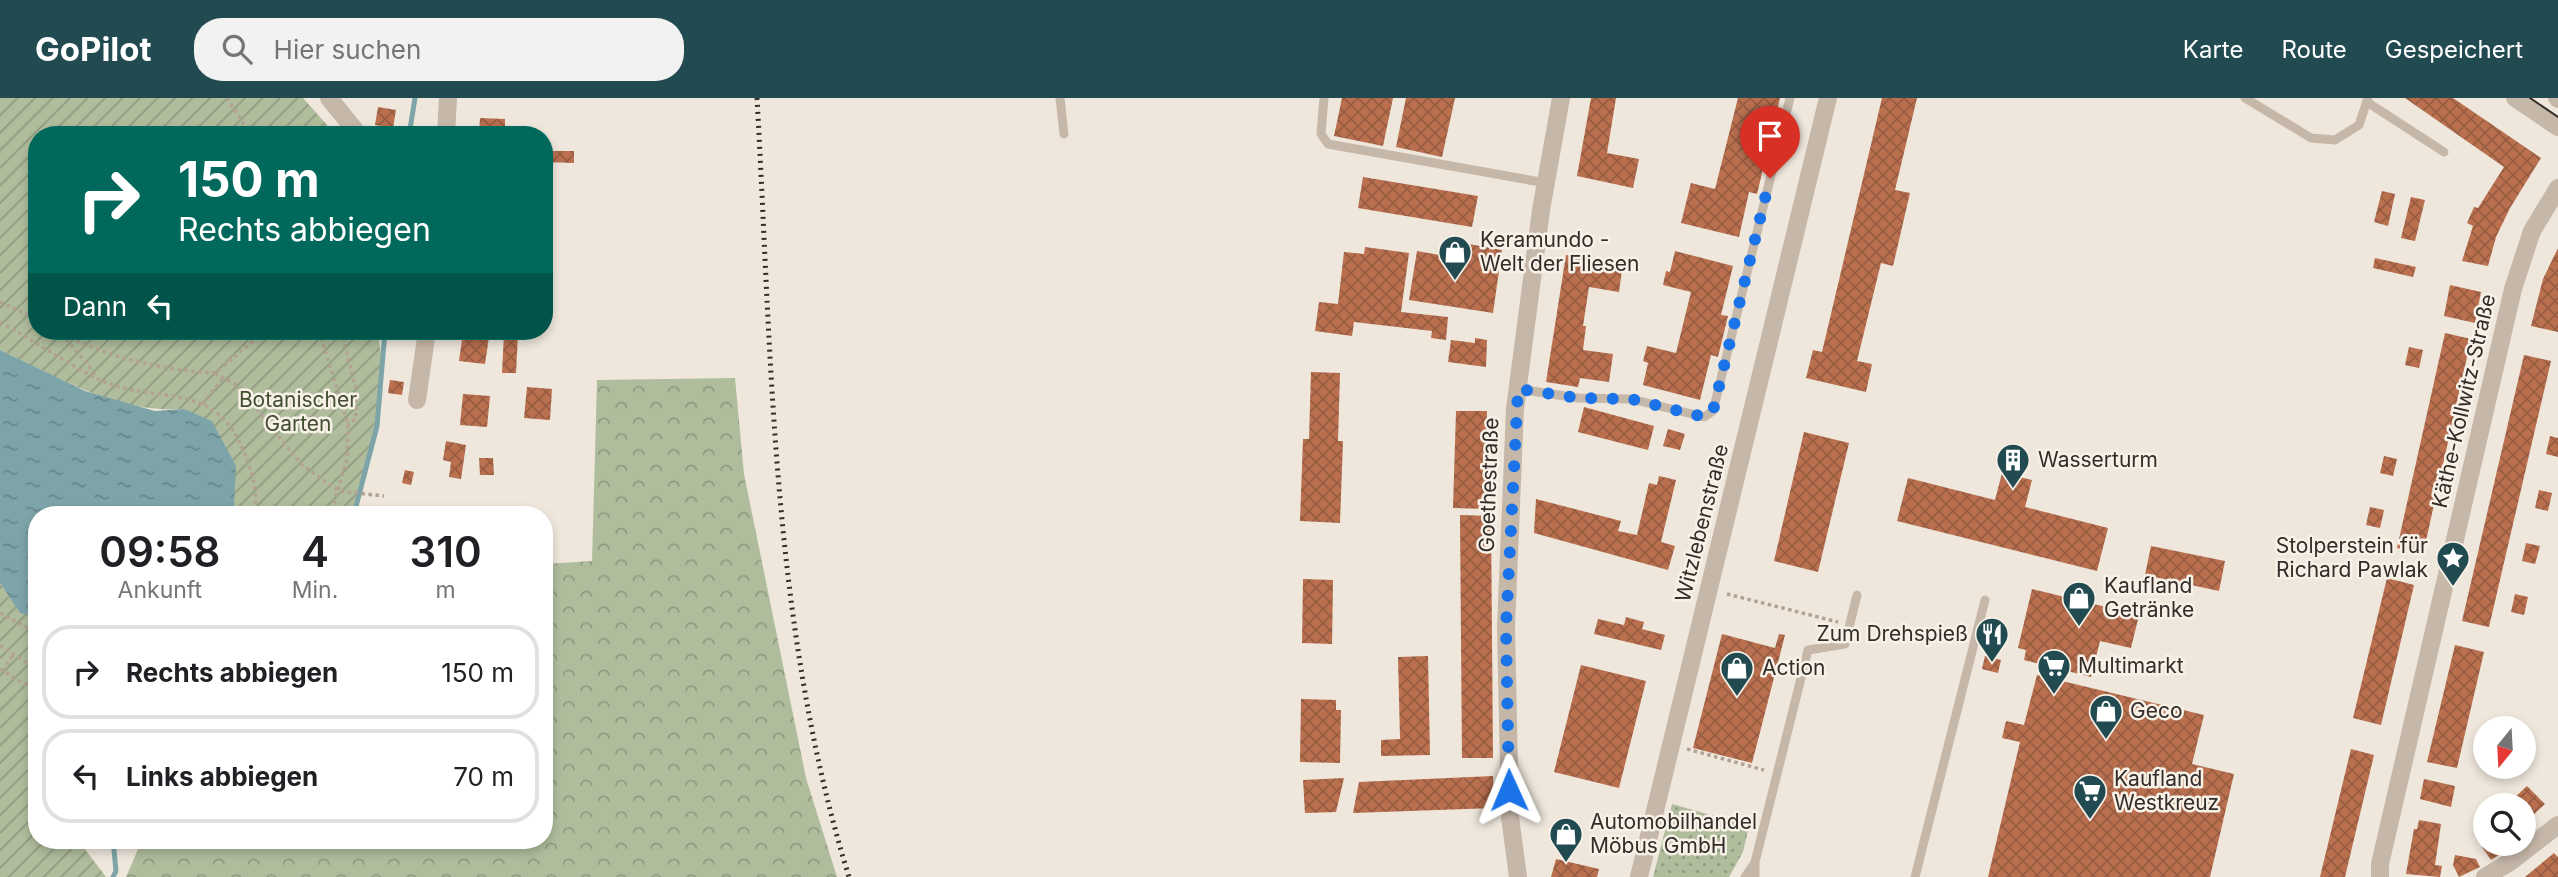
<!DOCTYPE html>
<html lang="de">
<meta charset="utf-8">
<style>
body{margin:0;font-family:Inter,sans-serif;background:#f2f2f2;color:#202124;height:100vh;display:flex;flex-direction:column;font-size:26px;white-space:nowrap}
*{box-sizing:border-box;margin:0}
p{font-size:23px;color:#757577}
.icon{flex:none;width:38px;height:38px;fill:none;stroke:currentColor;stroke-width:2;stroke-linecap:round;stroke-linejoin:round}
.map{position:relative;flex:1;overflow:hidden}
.sheet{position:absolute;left:28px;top:408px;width:525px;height:343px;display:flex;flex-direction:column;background:#fff;border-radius:28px;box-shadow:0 4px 10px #0003}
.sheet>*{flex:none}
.top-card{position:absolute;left:28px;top:28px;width:525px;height:214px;border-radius:28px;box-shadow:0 4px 10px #0003;background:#00695c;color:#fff;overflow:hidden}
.needle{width:46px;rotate:198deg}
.tools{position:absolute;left:2473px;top:618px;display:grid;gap:14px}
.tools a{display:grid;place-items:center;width:63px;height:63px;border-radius:50%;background:#fff;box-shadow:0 4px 10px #0003;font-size:35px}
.pin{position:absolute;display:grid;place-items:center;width:60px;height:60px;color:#fff;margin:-72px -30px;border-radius:50% 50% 50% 0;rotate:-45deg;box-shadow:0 0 7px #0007}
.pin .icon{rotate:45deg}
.me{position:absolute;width:77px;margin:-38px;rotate:359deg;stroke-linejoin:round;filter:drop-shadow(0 0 5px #0008)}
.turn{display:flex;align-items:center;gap:24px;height:147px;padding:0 35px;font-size:32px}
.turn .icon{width:91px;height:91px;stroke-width:2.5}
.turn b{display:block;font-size:49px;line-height:60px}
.then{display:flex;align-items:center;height:66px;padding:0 35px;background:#0003;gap:14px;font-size:26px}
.eta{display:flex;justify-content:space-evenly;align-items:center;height:119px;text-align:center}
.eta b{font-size:42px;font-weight:600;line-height:49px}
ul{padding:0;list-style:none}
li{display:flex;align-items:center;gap:21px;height:94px;margin:0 14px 10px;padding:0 21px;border:4px solid #e0e0e0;border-radius:28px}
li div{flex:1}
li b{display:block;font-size:26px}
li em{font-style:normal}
header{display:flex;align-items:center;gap:42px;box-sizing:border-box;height:98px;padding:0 35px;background:#224b51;color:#fff}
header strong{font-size:33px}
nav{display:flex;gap:38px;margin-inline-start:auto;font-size:24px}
.search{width:490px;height:63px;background:#f2f2f2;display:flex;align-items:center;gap:18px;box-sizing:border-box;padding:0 24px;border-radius:28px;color:#757577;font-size:26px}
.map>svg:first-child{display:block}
.grass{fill:url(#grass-dots)}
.forest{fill:url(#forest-crowns)}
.garden{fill:url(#garden-furrows)}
.water{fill:url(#water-ripples)}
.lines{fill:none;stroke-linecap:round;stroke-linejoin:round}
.stream{stroke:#7da5a9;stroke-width:5}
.building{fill:url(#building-cross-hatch)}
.path{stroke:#b1a293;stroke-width:3.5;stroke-dasharray:3.5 3.5;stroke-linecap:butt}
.service{stroke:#c6b8a9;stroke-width:9}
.minor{stroke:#c6b8a9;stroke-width:18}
.tertiary{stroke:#c6b8a9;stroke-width:18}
.tram{stroke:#342c28;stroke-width:2}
.rail{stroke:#342c28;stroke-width:5;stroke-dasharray:2 5;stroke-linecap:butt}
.route{stroke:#1a73e8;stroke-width:12;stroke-dasharray:0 21.6}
.labels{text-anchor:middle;stroke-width:5;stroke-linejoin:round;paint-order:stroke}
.poi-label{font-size:21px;fill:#342c28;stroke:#f7f1e7;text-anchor:start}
.park-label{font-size:21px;fill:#414f2e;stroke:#f7f1e7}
.street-label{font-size:21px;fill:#342c28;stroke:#f7f1e7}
</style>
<header>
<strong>GoPilot</strong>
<div class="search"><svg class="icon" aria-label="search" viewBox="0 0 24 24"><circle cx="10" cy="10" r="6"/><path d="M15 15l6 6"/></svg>Hier suchen</div>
<nav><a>Karte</a><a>Route</a><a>Gespeichert</a></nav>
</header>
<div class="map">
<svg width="2558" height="779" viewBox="0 0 2558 779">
<defs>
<pattern id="grass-dots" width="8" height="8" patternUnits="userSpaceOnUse" patternTransform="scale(1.75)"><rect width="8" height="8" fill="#b0bd9d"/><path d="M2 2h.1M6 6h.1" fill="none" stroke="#909a80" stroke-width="1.8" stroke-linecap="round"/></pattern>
<pattern id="forest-crowns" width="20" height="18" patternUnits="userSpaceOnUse" patternTransform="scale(1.75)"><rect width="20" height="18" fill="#b0bd9d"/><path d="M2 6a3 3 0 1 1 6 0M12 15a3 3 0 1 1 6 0" fill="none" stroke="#909a80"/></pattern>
<pattern id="garden-furrows" width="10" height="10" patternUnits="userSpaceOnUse" patternTransform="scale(1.75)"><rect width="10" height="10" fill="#b0bd9d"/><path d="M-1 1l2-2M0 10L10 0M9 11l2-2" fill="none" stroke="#909a80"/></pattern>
<pattern id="water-ripples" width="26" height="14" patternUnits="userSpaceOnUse" patternTransform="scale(1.75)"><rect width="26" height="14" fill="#7da5a9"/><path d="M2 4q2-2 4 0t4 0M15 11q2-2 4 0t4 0" fill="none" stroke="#67878a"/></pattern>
<pattern id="building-cross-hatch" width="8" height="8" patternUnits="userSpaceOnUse" patternTransform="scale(1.75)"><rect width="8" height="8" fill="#ba704f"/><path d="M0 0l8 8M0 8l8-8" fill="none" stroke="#985c42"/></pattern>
</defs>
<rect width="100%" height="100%" fill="#efe7dc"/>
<!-- grass -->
<path class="grass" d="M 1672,706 L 1749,728 L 1743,754 L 1729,779 L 1653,779 Z"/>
<!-- forest -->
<path class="forest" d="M 735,280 L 744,376 L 806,680 L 837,779 L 126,779 L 142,742 L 544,742 L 544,466 L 592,463 L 597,282 Z"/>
<!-- garden -->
<g class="garden">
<path d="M 0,0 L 303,0 L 336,37 L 37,37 L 37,233 L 377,233 C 392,295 370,357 351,416 L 228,416 L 234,408 L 184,311 C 119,316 58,280 0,252 Z"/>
<path d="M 0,485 L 20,514 L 37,520 L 37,742 L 78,742 L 106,779 L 0,779 Z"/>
</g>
<!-- water -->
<path class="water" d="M 0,252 L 85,293 L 155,313 L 184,311 L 212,323 L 236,368 L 234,408 L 228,416 L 37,416 L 37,520 L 20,515 L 0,485 Z"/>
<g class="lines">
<!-- stream -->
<g class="stream">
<path d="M 410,31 L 415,0"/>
<path d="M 354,416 L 377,328 L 385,233"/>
<path d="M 113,742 L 116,773 L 113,779"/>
</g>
</g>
<!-- building -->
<g class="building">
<path d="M 1342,0 L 1393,0 L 1383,48 L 1334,38 Z"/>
<path d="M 1406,0 L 1455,0 L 1442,59 L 1396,49 Z"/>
<path d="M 1591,0 L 1616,0 L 1607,55 L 1639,61 L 1633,90 L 1577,78 Z"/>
<path d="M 1738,0 L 1780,0 L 1757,96 L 1749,94 L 1739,139 L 1681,125 L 1691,85 L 1715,91 Z"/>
<path d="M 1882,0 L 1917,0 L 1895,92 L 1910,95 L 1893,168 L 1881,165 L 1857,263 L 1872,266 L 1866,294 L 1806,280 L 1813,252 L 1822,254 Z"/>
<path d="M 2405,0 L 2453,0 L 2541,60 L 2510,110 L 2496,139 L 2488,168 L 2462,163 L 2473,128 L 2467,125 L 2474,109 L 2478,110 L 2504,69 Z"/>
<path d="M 378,9 L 396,12 L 393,30 L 375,27 Z"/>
<path d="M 480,20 L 505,21 L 505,37 L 479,37 Z"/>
<path d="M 544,53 L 574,53 L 574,65 L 544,64 Z"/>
<path d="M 1363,79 L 1478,98 L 1472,129 L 1358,110 Z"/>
<path d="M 2382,93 L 2395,96 L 2388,128 L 2374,124 Z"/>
<path d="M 2411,99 L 2425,102 L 2415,143 L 2401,140 Z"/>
<path d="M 1469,146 L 1502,152 L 1493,215 L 1409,202 L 1417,153 L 1451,159 L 1450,163 L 1466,166 Z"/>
<path d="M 1365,149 L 1409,155 L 1401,214 L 1448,219 L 1446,242 L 1431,240 L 1432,233 L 1354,224 L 1352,238 L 1315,233 L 1319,204 L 1338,206 L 1344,154 L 1364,156 Z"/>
<path d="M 2558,150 L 2558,234 L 2531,228 L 2543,181 Z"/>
<path d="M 1675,153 L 1733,168 L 1721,217 L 1728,218 L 1718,259 L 1711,257 L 1700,302 L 1643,287 L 1648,265 L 1643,263 L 1647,248 L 1676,255 L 1691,194 L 1663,187 L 1666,173 L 1670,174 Z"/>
<path d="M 1566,157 L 1623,165 L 1619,194 L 1589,189 L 1583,228 L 1586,228 L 1583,252 L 1613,256 L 1609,284 L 1580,280 L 1578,289 L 1546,284 Z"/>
<path d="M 2375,160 L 2416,169 L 2413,179 L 2373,170 Z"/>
<path d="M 2450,187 L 2481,194 L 2475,225 L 2444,218 Z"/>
<path d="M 463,235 L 489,239 L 485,266 L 459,263 Z"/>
<path d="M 504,235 L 518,236 L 516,275 L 502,275 Z"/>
<path d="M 2445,235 L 2471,241 L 2423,456 L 2397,450 Z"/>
<path d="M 1475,240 L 1487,242 L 1486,269 L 1448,264 L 1451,242 L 1475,245 Z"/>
<path d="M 2409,249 L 2423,252 L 2419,270 L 2405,267 Z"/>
<path d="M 2524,257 L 2551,263 L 2489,529 L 2462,523 Z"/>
<path d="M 1311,274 L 1340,275 L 1338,343 L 1343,343 L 1340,425 L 1300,423 L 1303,341 L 1309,341 Z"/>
<path d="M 390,282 L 404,284 L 402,297 L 388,295 Z"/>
<path d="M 527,289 L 552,291 L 550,322 L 524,320 Z"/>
<path d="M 463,296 L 490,298 L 487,329 L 460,327 Z"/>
<path d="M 1584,309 L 1654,328 L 1648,352 L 1578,334 Z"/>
<path d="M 1456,313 L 1487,313 L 1485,411 L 1453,410 Z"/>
<path d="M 1668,331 L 1685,336 L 1680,352 L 1663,348 Z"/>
<path d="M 1804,334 L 1849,345 L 1818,474 L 1774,463 Z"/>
<path d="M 2550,338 L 2558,340 L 2558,359 L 2546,356 Z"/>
<path d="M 446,343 L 466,347 L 461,381 L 449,379 L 451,364 L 443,362 Z"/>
<path d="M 2384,358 L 2397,361 L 2393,378 L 2380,375 Z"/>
<path d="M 479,360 L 493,360 L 494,377 L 480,377 Z"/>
<path d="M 405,372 L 414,374 L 411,387 L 402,385 Z"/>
<path d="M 2002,375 L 2032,382 L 2025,409 L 2108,430 L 2097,473 L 1897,423 L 1908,380 L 1995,402 Z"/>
<path d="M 1659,378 L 1676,382 L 1661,444 L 1675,448 L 1668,472 L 1534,435 L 1536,401 L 1621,423 L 1618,433 L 1637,437 L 1649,385 L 1657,387 Z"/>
<path d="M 2539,392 L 2552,395 L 2548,413 L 2535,410 Z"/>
<path d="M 2370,409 L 2384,412 L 2380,430 L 2366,427 Z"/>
<path d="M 1460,417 L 1491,418 L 1493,660 L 1462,660 Z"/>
<path d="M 2526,445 L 2540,448 L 2535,466 L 2522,463 Z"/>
<path d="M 2151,448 L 2225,463 L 2219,493 L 2145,477 Z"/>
<path d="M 2387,480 L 2414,487 L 2381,627 L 2353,620 Z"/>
<path d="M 1303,481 L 1333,482 L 1332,546 L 1302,545 Z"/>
<path d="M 2032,491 L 2139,517 L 2131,550 L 2100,543 L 2091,579 L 2024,562 L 2026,552 L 2018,550 Z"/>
<path d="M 2515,496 L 2528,499 L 2524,517 L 2511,514 Z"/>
<path d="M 1626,519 L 1644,524 L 1642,531 L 1665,537 L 1661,552 L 1594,536 L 1598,521 L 1624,527 Z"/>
<path d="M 1722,536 L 1775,550 L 1779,536 L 1785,537 L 1752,665 L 1693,650 Z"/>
<path d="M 2455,547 L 2484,554 L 2457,670 L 2427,664 Z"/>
<path d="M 1428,558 L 1430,657 L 1381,658 L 1381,642 L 1400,641 L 1398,559 Z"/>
<path d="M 1985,558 L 2001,562 L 1998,575 L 1982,571 Z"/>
<path d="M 1581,567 L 1646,583 L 1619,690 L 1554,674 Z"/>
<path d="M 2037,577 L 2204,617 L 2192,666 L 2234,676 L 2210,779 L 1988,779 L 2020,644 L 2002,640 L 2006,623 L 2024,627 Z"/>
<path d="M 1301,601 L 1336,602 L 1336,612 L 1341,612 L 1340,665 L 1300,664 Z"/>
<path d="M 2351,651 L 2374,657 L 2345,779 L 2320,779 Z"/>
<path d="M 1493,678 L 1494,710 L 1353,715 L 1359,684 Z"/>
<path d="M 1344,680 L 1336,714 L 1305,715 L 1303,682 Z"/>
<path d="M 2424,681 L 2455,688 L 2451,709 L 2420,701 Z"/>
<path d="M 2527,688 L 2545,706 L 2529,721 L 2524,716 L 2524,707 L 2515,707 L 2511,703 Z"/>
<path d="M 2419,722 L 2441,726 L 2435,767 L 2442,768 L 2440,779 L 2406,776 L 2414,731 L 2417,731 Z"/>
<path d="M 2487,746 L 2500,746 L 2505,753 L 2491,762 L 2482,749 Z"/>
<path d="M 2554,755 L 2558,759 L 2558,779 L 2525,779 Z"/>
<path d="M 2455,757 L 2476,761 L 2480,769 L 2459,779 L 2453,767 Z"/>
<path d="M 1556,761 L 1599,771 L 1597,779 L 1551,779 Z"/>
</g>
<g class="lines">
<!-- path -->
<g class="path">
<path d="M 227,0 L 251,37"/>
<path d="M 0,204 L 37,221"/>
<path d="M 0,224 C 32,242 65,264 98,281 C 158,309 216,278 246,359 C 253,379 259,396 253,416"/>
<path d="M 58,233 C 104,259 162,272 215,275 L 265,233"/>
<path d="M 319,233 L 348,326 L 347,361 L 331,416"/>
<path d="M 341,233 L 356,291 L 356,321 L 348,326"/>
<path d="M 62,236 L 95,276"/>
<path d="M 215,275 L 238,288 L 302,367 L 339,393 L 384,398"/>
<path d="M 203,306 L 223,280"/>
<path d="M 1727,496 L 1838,524"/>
<path d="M 0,515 L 37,535"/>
<path d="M 0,548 L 37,571"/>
<path d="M 0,571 L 37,594"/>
<path d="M 3,573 L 13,557"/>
<path d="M 1687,651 L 1764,672"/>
</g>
<!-- service -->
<g class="service">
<path d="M 1060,0 L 1064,36"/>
<path d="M 1324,0 L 1321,36 L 1328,46 L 1546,85"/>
<path d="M 2245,0 L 2311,40 L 2335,42 L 2359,27 L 2368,0"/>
<path d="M 2367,4 L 2444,54"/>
<path d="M 1518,291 L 1578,300 L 1631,301 L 1704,319 L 1713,313 L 1790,0"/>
<path d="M 1745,779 L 1754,766"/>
<path d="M 1755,779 L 1755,764 L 1808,552 L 1845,546 L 1857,497"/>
<path d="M 1915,779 L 1985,502"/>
</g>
<!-- minor -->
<g class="minor">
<path d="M 329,0 L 359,37"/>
<path d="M 446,37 L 448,0"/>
<path d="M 417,302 L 427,233"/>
<path d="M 1518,779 L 1510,719 L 1506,529 L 1515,311 L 1541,112 L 1561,0"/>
<path d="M 1639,779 L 1828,0"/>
<path d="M 2380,779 L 2380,766 L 2513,191 L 2532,133 L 2558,90"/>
<path d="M 2485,779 L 2510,764 L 2558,727"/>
</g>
<!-- tertiary -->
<g class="tertiary">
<path d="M 2515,0 L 2558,29"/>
<path d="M 2557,0 L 2558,1"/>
</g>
<!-- tram -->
<path class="tram" d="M 2530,0 L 2558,19"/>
<!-- rail -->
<path class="rail" d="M 757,0 C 772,261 771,527 849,779"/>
</g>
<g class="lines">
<!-- route -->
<path class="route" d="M 1509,692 L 1506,529 L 1518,291 L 1578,300 L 1631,301 L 1704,319 L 1713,313 L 1770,80"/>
</g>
<!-- icons -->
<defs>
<symbol id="shop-pin" viewBox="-11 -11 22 30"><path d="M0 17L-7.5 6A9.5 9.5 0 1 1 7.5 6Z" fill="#224b51" stroke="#f7f1e7"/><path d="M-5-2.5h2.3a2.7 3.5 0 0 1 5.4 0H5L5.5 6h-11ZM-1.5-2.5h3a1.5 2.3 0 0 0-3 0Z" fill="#fff"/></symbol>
<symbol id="building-pin" viewBox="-11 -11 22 30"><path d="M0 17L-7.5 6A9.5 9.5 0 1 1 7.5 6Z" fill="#224b51" stroke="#f7f1e7"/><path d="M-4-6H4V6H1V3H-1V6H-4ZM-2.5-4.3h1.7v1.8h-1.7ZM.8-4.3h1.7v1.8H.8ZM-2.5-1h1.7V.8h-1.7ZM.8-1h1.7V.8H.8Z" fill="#fff"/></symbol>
<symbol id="sight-pin" viewBox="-11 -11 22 30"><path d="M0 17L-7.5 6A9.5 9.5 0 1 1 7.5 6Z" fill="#224b51" stroke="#f7f1e7"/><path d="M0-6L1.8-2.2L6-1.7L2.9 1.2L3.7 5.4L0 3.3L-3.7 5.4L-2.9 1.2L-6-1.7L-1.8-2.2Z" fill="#fff"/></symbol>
<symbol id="restaurant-pin" viewBox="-11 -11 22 30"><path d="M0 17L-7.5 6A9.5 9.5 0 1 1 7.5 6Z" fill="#224b51" stroke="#f7f1e7"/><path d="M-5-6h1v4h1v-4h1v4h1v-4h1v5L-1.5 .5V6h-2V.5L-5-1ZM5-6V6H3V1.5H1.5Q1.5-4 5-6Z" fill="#fff"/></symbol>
<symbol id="supermarket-pin" viewBox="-11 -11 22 30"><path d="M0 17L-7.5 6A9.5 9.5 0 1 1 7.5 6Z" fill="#224b51" stroke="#f7f1e7"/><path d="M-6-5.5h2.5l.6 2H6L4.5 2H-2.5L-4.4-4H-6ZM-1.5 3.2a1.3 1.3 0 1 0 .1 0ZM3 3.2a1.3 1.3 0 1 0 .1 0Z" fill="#fff"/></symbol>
</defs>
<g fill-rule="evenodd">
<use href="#shop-pin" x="1436" y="135" width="38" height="52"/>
<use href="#building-pin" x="1994" y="343" width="38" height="52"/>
<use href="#sight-pin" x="2434" y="441" width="38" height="52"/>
<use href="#shop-pin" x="2060" y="481" width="38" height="52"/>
<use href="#restaurant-pin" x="1973" y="517" width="38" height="52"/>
<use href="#supermarket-pin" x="2035" y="549" width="38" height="52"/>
<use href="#shop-pin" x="1718" y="551" width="38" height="52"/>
<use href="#shop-pin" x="2087" y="594" width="38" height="52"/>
<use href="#supermarket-pin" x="2071" y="674" width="38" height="52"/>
<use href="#shop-pin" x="1547" y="717" width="38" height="52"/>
</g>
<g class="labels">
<!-- poi labels -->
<g class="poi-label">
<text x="1480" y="149">Keramundo -<tspan x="1480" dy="24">Welt der Fliesen</tspan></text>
<text x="2038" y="369">Wasserturm</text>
<text x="2428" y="455" text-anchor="end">Stolperstein für<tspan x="2428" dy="24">Richard Pawlak</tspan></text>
<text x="2104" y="495">Kaufland<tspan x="2104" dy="24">Getränke</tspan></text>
<text x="1968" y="543" text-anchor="end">Zum Drehspieß</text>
<text x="2078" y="575">Multimarkt</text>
<text x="1762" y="577">Action</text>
<text x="2130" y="620">Geco</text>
<text x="2114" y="688">Kaufland<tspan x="2114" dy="24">Westkreuz</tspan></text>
<text x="1590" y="731">Automobilhandel<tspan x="1590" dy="24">Möbus GmbH</tspan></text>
</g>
<!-- park labels -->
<g class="park-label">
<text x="298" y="309">Botanischer<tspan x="298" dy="24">Garten</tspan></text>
</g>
<!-- street labels -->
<g class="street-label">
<text transform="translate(2464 303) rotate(-77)" y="7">Käthe-Kollwitz-Straße</text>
<text transform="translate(1489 387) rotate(-88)" y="7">Goethestraße</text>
<text transform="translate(1702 425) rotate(-76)" y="7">Witzlebenstraße</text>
</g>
</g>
</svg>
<div class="tools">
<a><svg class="needle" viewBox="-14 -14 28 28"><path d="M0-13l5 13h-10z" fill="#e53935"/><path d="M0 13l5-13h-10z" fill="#757577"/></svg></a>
<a><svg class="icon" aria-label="search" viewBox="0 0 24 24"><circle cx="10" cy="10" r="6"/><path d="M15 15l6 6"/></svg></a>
</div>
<div class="pin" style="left:1770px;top:80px;background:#d93025"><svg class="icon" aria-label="arrive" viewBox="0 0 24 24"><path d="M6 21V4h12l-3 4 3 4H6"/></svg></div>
<svg class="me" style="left:1509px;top:692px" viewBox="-20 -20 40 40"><path d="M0-17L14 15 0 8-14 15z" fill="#1a73e8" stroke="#fff" stroke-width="4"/></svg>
<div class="top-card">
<div class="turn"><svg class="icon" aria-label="right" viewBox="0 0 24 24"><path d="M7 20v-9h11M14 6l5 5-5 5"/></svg><div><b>150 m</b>Rechts abbiegen</div></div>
<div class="then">Dann<svg class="icon" aria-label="left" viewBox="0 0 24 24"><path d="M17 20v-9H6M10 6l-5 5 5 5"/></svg></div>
</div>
<section class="sheet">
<div class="eta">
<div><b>09:58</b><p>Ankunft</p></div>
<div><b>4</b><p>Min.</p></div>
<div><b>310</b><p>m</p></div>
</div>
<ul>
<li><svg class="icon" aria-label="right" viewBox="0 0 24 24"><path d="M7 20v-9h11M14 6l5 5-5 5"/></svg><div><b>Rechts abbiegen</b></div><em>150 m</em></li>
<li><svg class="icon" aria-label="left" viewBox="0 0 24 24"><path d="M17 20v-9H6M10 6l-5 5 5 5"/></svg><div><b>Links abbiegen</b></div><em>70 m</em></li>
</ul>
</section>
</div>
